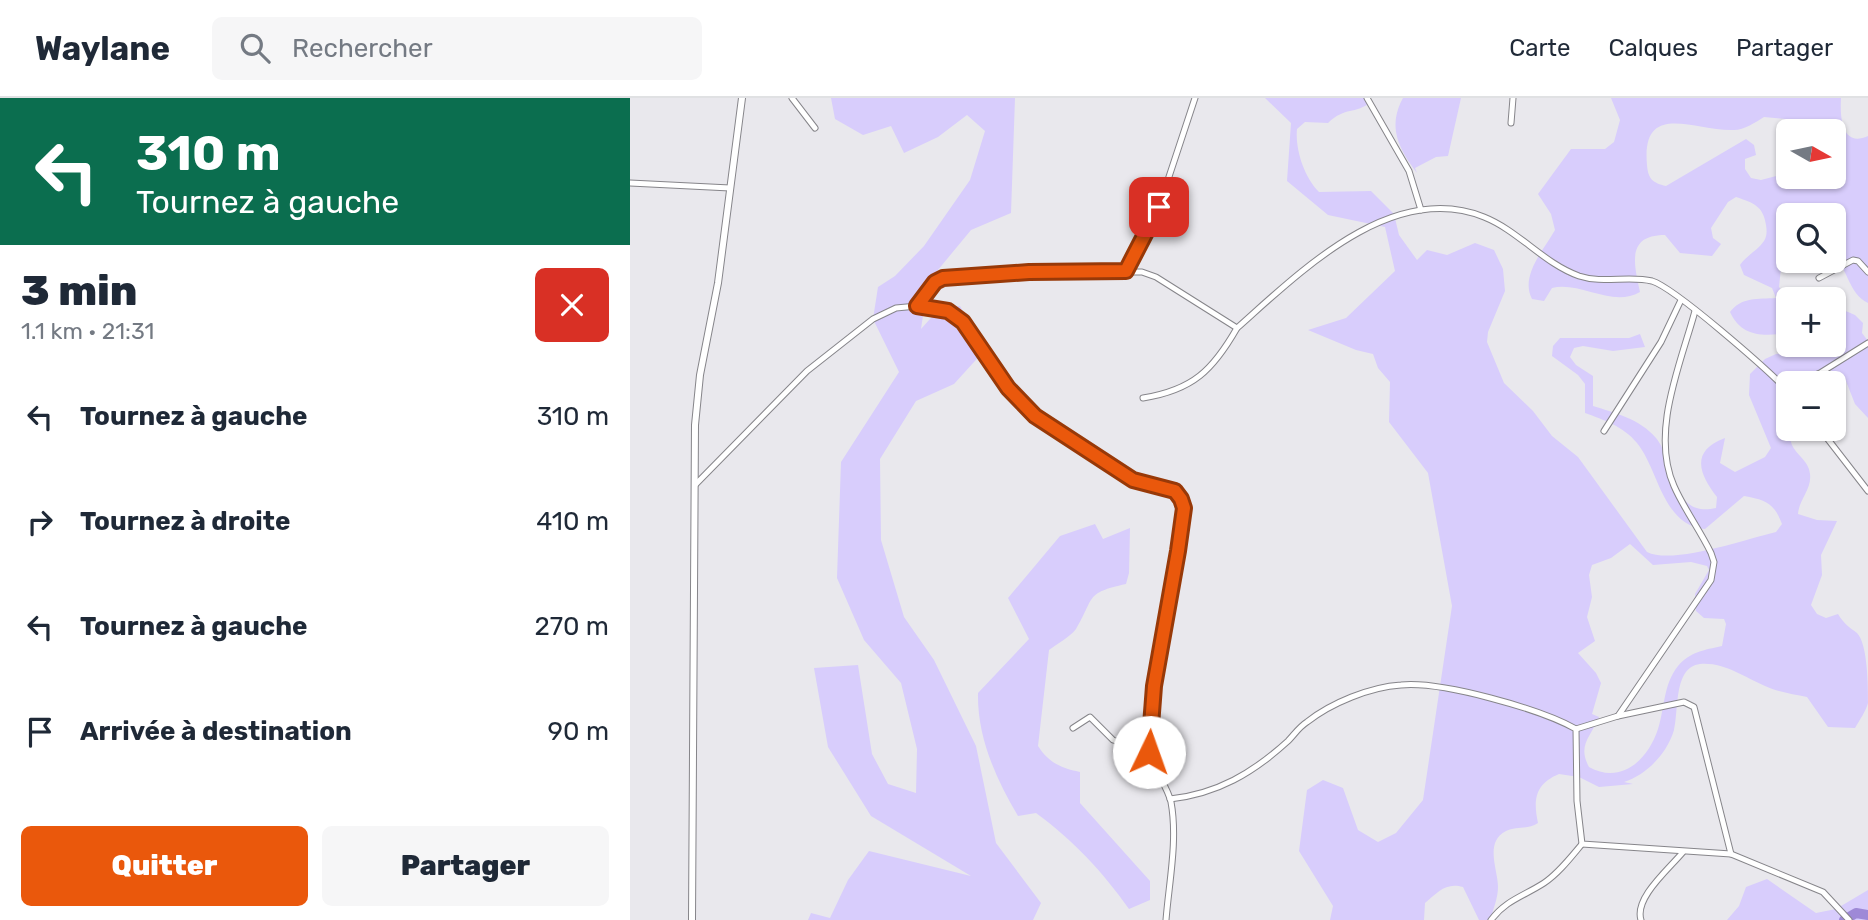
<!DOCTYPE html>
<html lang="fr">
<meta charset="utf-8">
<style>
body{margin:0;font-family:Rubik,sans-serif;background:#f6f6f7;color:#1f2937;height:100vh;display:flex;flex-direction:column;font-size:26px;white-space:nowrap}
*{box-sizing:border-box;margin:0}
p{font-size:23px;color:#747a83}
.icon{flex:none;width:38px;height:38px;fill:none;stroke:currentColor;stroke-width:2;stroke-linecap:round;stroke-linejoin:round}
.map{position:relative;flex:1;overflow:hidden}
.details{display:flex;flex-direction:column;background:#fff;width:630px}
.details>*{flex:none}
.guide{background:#0b6e4f;color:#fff;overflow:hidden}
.needle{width:46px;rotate:99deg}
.tools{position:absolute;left:1146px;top:21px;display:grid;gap:14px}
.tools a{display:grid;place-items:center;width:70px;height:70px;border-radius:10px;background:#fff;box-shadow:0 2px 5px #0004;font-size:35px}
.pin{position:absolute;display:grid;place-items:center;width:60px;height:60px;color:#fff;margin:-30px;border-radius:14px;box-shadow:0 4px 10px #0006}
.me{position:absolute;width:77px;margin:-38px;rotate:3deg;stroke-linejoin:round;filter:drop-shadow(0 0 5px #0008)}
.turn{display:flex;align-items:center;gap:24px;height:147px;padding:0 21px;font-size:32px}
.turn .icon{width:91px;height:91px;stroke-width:2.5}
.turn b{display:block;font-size:49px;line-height:60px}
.round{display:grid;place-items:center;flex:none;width:74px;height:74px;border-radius:10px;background:#f6f6f7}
.overview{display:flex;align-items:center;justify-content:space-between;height:119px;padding:0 21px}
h1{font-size:42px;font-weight:800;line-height:52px}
.primary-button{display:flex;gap:14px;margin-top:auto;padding:14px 21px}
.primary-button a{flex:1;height:80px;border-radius:10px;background:#ea580c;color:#fff;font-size:28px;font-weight:800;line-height:80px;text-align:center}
.primary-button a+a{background:#f6f6f7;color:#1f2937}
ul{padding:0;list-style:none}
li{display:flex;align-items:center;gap:21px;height:105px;padding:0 21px}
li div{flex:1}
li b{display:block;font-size:26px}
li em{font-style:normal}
header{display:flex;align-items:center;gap:42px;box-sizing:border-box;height:98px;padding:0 35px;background:#fff;border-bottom:2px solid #e0e1e3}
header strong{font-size:33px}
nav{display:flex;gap:38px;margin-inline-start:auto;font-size:24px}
.search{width:490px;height:63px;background:#f6f6f7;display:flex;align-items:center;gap:18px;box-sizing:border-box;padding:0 24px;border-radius:10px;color:#747a83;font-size:26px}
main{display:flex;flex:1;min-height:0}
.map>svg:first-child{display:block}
.green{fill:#d8cdfc;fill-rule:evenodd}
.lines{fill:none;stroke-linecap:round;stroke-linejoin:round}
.river{stroke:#9e89d7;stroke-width:10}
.minor-casing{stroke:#86858a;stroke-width:7}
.tertiary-casing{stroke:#86858a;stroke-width:8}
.minor{stroke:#fff;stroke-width:5}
.tertiary{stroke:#fff;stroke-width:6}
.route-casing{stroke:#983908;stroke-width:18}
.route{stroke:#ea580c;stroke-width:12}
</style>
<header>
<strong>Waylane</strong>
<div class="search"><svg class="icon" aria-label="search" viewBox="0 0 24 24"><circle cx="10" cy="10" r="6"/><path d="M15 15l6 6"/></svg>Rechercher</div>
<nav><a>Carte</a><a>Calques</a><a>Partager</a></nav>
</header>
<main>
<section class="details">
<div class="guide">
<div class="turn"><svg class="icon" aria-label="left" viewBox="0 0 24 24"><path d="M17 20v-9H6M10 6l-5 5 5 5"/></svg><div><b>310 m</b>Tournez à gauche</div></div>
</div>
<div class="overview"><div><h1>3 min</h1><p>1.1 km · 21:31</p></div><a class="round" style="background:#d93025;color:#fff"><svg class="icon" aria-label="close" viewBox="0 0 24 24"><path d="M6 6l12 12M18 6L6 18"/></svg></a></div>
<ul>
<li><svg class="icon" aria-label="left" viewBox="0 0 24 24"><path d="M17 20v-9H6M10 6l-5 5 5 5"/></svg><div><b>Tournez à gauche</b></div><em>310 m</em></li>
<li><svg class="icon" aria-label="right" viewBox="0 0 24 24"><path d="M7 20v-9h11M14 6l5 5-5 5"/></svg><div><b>Tournez à droite</b></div><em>410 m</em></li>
<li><svg class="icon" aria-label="left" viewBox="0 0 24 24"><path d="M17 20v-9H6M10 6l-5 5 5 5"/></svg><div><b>Tournez à gauche</b></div><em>270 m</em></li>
<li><svg class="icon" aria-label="arrive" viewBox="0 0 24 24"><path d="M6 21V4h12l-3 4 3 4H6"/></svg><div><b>Arrivée à destination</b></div><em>90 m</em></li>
</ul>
<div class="primary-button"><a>Quitter</a><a>Partager</a></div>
</section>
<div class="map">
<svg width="1238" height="822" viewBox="0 0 1238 822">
<rect width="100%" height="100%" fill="#e9e8ed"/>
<!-- green -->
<g class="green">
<path d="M 201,0 L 385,0 L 381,115 L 341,132 L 298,184 L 291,231 L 309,211 L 330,208 L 354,253 L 324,286 L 286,303 L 250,361 L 251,442 L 274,519 L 304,562 L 346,648 L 366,745 L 411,805 L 403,822 L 178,822 L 181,815 L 200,820 L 218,782 L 239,753 L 341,778 L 241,718 L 198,649 L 184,570 L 228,567 L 242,656 L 258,686 L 286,695 L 287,651 L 271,585 L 234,542 L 207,480 L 211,364 L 269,274 L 243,221 L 248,189 L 265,178 L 294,148 L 340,82 L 355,33 L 337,17 L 308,39 L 274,55 L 261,28 L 233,37 L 205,21 Z"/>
<path d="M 635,0 L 740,0 L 741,4 C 724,17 716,8 698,25 L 675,24 L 667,31 C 665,51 674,79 689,94 L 741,93 L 764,116 L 769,137 L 787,162 L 797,152 L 817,157 L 845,145 L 864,152 L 873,171 L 875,193 L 858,234 L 857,244 L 874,285 L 903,313 L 922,338 L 948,359 L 1017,454 C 1043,467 1116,441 1146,434 L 1152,426 C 1144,405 1136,402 1114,398 L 1075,431 C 1032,427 1029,372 1007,345 C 993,328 974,322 955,315 L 955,286 L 948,277 L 922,258 L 923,248 L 930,240 L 999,240 L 1010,236 L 1015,249 L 983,253 L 953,248 L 944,250 L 940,259 L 946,267 L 963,278 L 963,308 C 985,315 1010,321 1026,340 C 1045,363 1041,421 1086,410 L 1087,399 C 1069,376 1060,353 1095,340 L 1090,365 L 1105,374 L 1135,359 L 1141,350 L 1119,297 L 1120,276 L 1135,261 L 1146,256 L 1204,247 L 1204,208 L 1225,217 L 1233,225 L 1232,235 L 1238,243 L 1238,320 L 1225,306 L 1214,278 L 1195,270 L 1176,279 L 1175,285 L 1158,285 C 1158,305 1156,327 1161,344 C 1164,356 1179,362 1180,376 C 1182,391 1169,401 1168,416 L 1187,422 L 1207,423 L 1191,457 L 1192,477 L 1181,507 L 1187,516 L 1196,520 L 1208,516 C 1214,526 1219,529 1227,535 C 1238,546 1238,590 1238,605 C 1236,613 1229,623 1225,630 L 1198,629 L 1177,599 C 1163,596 1148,594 1135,588 C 1114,579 1094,564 1070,566 C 1043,569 1049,614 1044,632 C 1037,656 1016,677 994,684 L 1003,686 L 969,689 L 949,679 L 929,676 C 905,686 903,702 908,725 C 897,732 886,728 876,733 C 854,744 868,772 868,789 C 868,800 863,812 860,822 L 849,822 L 833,789 C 816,784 808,794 795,805 L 794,822 L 700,822 L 703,808 L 669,753 L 677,692 L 693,682 L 713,690 L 728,732 L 748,744 L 766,735 L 793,702 L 822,508 L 798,375 L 759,324 L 760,284 L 748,270 L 743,256 L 726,252 L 678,232 L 716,220 L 765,173 L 755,129 L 698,117 L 657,83 L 661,25 ZM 1000,446 L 1023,467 L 1061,464 L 1077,468 L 1079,472 L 1065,496 L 1066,513 L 1074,520 L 1094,521 L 1096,526 L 1092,548 C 1074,552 1060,554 1048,568 C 1033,587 1035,609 1028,631 C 1018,662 991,687 959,669 C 947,647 961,639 969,619 L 962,616 L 971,585 L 966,575 L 948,555 L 965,543 L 957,519 L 962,499 L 959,477 L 962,467 L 981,460 Z"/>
<path d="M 773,0 L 831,0 L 818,58 L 806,59 L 785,70 L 787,75 C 769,51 757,29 773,0 Z"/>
<path d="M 981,0 L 1211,0 C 1210,18 1211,50 1238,38 L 1238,205 C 1218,195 1219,172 1204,159 L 1204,117 L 1158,117 L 1158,159 L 1151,170 L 1149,189 L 1155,197 L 1173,201 L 1158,201 L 1158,235 C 1134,238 1112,240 1100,214 C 1111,199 1128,201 1146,200 L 1142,190 L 1114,177 L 1110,167 C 1117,157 1127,153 1134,143 C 1137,138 1137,133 1136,127 C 1133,108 1124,105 1106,99 L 1098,104 L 1081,130 L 1083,140 L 1091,146 L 1082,158 L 1050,155 L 1035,137 C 996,137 1004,166 1010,194 C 982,210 950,183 922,190 L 914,203 L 902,201 C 890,178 913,153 925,132 L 921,116 L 908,96 L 941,51 L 975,51 L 984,44 L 990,22 ZM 1134,19 L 1155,21 L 1173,33 L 1204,33 L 1204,79 L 1158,79 L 1158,75 L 1131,82 L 1121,80 L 1115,71 L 1115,61 L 1126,57 L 1124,47 L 1116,41 L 1036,88 C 1023,85 1018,81 1017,67 C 1011,1 1066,34 1104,32 C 1114,32 1126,24 1134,19 Z"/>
<path d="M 465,426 L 473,441 L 500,430 L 499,475 L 496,486 C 454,495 465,500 446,531 C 440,539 427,546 419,552 L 408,648 C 419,665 431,670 450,674 L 450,705 L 520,783 L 520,802 L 499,811 C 472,773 444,743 406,715 L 388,718 C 366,681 347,639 348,595 L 399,541 L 378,500 L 430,438 Z"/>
<path d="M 1137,781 L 1186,815 L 1206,811 L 1238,792 L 1238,822 L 1097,822 L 1109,808 L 1116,789 Z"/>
</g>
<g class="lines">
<!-- river -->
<path class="river" d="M 1214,822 L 1226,815 L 1238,817"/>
<defs>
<g id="minor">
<path d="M 162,0 L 185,30"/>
<path d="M 737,0 L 779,73 L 791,112"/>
<path d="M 881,25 L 883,0"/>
<path d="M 0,85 L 100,90"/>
<path d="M 496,173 L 529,109 L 565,0"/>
<path d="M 1189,180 L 1223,162 L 1228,163 L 1238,174"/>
<path d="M 287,208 L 305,184 L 313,180 L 399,174 L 512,174 L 526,179 L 607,230 C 670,174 762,82 854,119 C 889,133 913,165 949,178 C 973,186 999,177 1022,183 C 1045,190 1138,272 1158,293"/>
<path d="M 1167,285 L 1190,275 L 1238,245"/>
<path d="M 513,300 C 563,292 583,272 607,230"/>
<path d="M 1190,331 L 1238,393"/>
<path d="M 974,333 L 1031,244 L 1051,202"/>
<path d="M 65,387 L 177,273 L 243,221 L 266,210 L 287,208 L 318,213 L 333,224 L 378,290 L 405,318 L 503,382 L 545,393 L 554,410 C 544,488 521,566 519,644 C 518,668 536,683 541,704 C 548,742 539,784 536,822"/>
<path d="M 988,618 L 1054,604 L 1064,609 L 1101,756"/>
<path d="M 443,630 L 460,619 L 483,642 L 519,654"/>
<path d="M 946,631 L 988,618 L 1081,482 L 1084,464 L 1081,455 C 1070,432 1054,411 1044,388 C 1020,334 1051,265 1065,213"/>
<path d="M 540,701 C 587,696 623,675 658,643 C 664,637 669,629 677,624 C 701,605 740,589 771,587 C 812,583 910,611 946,631 L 947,703 L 952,746 L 1101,756 L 1193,794 L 1219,822"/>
<path d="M 861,822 C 876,802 894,798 914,785 C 929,775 941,759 952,746"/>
<path d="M 1011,822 C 1004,800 1039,771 1053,754"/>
</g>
<path id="tertiary" d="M 62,822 L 65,327 L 70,277 L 88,185 L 112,0"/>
</defs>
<!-- minor casing -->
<use href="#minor" class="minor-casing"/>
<!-- tertiary casing -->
<use href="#tertiary" class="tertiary-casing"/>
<!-- minor -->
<use href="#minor" class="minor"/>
<!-- tertiary -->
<use href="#tertiary" class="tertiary"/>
</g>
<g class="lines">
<defs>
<path id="route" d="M 519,654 L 524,588 L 548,453 L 554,410 L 551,401 L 545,393 L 503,382 L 405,318 L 378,290 L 333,224 L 318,213 L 287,208 L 305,184 L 313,180 L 399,174 L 496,173 L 529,109"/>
</defs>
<!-- route casing -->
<use href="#route" class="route-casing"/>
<!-- route -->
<use href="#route" class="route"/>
</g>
</svg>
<div class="tools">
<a><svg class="needle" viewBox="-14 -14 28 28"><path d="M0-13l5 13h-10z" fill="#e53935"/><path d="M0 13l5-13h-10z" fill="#747a83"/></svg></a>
<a><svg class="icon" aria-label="search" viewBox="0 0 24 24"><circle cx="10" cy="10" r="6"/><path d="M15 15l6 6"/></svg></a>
<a>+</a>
<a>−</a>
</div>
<div class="pin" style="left:529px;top:109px;background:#d93025"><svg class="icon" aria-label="arrive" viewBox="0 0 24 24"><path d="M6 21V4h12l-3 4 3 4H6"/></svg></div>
<svg class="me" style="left:519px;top:654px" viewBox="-20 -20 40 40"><circle r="19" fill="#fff"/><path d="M0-13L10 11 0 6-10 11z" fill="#ea580c"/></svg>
</div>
</main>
